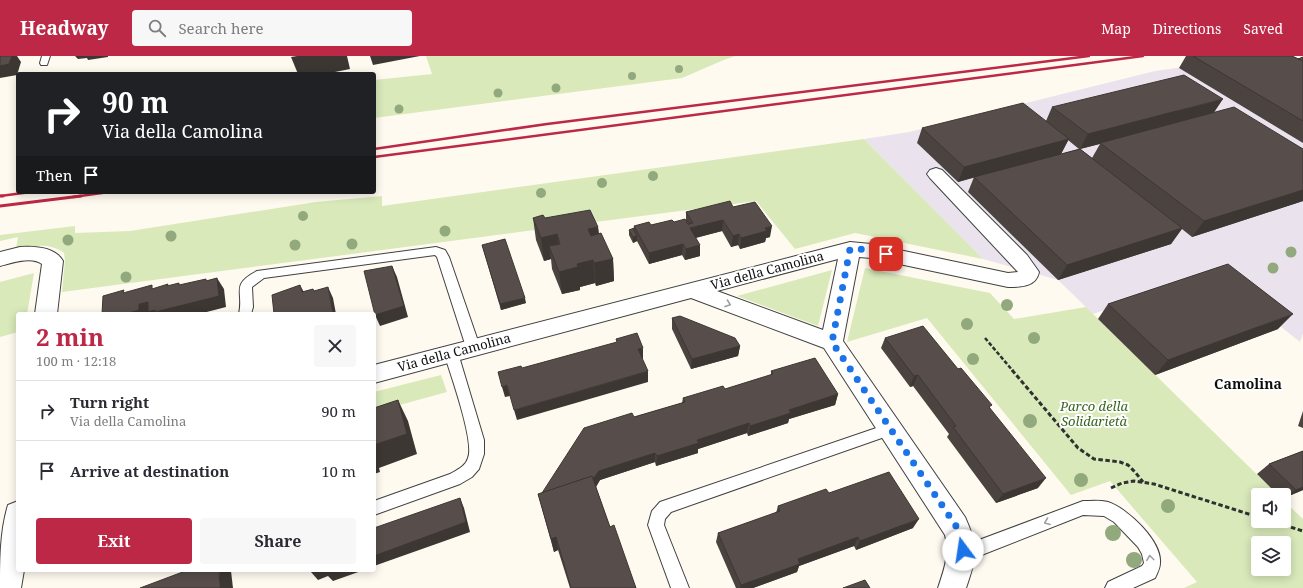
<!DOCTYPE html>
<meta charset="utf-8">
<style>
body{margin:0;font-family:"Noto Serif",serif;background:#f7f7f7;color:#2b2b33;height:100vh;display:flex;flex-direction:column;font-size:15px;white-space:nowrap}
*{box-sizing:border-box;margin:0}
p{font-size:13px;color:#7c7c81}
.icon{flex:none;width:22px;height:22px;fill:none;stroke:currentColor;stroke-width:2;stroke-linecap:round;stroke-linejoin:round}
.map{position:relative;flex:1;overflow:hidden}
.panel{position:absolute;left:16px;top:256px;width:360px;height:260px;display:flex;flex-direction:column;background:#fff;border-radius:4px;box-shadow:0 2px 10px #0003}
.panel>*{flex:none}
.top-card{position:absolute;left:16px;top:16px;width:360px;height:122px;border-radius:4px;box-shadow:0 2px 10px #0003;background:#202124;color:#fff;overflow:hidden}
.controls{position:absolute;left:1251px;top:432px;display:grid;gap:8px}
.controls a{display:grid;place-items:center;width:40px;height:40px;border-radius:4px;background:#fff;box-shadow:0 2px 10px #0003;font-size:20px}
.pin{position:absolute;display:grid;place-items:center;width:34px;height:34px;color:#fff;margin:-17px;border-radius:8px;box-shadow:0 2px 6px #0006}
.me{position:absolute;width:44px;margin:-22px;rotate:346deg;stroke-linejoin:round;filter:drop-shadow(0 0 3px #0008)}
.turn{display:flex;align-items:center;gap:14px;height:84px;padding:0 20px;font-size:18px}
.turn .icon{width:52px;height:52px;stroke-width:2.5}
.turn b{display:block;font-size:28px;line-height:34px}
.then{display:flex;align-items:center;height:38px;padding:0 20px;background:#0003;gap:8px;font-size:15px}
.round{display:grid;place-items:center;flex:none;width:42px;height:42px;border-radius:4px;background:#f7f7f7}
.overview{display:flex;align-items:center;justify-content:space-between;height:68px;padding:0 20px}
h1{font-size:24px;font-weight:700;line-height:30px;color:#bc2845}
.cta{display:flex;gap:8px;margin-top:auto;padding:8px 20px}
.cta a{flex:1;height:46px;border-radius:4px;background:#bc2845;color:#fff;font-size:16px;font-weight:700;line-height:46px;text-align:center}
.cta a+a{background:#f7f7f7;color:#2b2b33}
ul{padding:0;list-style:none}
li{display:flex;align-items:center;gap:12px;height:60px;padding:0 20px;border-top:1px solid #e1e1e2}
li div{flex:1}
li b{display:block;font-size:15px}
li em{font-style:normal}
header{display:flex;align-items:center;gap:24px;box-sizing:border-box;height:56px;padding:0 20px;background:#bc2845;color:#fff}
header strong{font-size:19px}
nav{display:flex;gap:22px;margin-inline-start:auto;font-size:14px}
.search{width:280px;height:36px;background:#f7f7f7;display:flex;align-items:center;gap:10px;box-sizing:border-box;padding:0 14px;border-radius:4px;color:#7c7c81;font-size:15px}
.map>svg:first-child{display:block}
.industrial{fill:#eae3ed}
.green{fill:#d9e9ba;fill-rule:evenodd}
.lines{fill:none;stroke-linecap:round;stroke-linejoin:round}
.service-casing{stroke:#414141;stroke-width:2}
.minor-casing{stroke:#414141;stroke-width:2}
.path-far1{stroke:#303030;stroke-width:2.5;stroke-dasharray:4 2;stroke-linecap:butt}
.path{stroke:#303030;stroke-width:3;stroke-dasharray:4.5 2.5;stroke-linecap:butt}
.service{fill:#fff;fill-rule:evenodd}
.minor{fill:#fff;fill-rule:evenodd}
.rail-far1{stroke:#bc2845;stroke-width:2.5}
.rail{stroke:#bc2845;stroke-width:3}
.tree{fill:#92a87d}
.wall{fill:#4b4340;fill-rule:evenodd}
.shaded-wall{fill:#3d3734}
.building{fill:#574e4b;stroke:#3d3734}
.oneway{stroke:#9f9f9f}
.route{stroke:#1a73e8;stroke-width:7;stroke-dasharray:0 12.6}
.labels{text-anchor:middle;stroke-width:4;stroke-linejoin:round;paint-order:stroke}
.street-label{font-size:13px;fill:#0e0e0e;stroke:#fff}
.park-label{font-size:13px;font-style:italic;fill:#38651f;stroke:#fff}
.neighbourhood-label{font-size:14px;font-weight:bold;fill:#0e0e0e;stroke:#fff}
</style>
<header>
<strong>Headway</strong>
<div class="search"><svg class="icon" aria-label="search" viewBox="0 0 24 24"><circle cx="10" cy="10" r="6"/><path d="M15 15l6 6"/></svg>Search here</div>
<nav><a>Map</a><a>Directions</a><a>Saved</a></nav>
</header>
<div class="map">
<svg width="1303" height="532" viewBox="0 0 1303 532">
<rect width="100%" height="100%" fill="#fffaf0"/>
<!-- industrial -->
<path class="industrial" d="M 1255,1 L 1303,25 L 1303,277 L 1300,286 L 1214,217 L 1093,258 L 1058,224 L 983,203 L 864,83 L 909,76 L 1155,15 Z"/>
<!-- green -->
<g class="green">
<path d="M 426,0 L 736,0 L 726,3 L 682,22 L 374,62 L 374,24 L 432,18 Z"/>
<path d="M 864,83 L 983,203 L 855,177 L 795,193 L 756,145 L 62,236 L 65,205 L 64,197 C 49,186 32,190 16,193 L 18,181 L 0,185 L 0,179 L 75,170 L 75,177 L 130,175 L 316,146 L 382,140 L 382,150 Z"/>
<path d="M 865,212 L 990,237 L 1014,263 L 1086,251 L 1278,439 L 1258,439 L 1258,465 L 1284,465 L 1284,445 L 1303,463 L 1303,532 L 1184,532 L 1197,526 L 1110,425 L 1071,439 L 927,262 L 847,286 ZM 1258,487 L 1284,487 L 1284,513 L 1258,513 Z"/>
<path d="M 832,214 L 818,270 L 737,240 Z"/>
<path d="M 34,217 L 27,258 L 18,258 L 18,276 L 0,281 L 0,226 Z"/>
<path d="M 441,319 L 447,336 L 374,356 L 374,336 Z"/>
</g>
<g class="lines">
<defs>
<g id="service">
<path d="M 42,0 L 50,0 L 47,9 L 41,9 L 40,7 Z"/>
<path d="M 436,191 L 445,194 L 449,201 L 480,291 L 478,295 L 473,296 L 468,295 L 466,291 L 437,201 L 435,199 L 264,222 L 252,231 L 253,251 L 251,258 L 239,258 C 244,235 230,229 257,215 Z"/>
<path d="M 451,292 L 456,293 L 458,297 L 484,384 L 484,398 L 479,413 L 472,421 L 460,428 L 374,459 L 374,445 L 450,418 C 457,414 466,410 468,402 C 475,386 450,317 444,297 L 446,293 Z"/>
<path d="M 891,367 L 896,369 L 898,373 L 896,377 L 671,456 L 665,463 L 664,469 L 689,532 L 671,532 L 648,469 L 652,455 L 660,446 Z"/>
<path d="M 1083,445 C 1091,445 1100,444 1108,446 C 1127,452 1162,485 1160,507 C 1160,512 1157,518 1155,522 L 1133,532 L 1105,532 L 1108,526 L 1142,510 L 1144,507 L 1142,498 L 1138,491 L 1114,466 L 1104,460 L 1083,459 L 979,500 L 956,496 L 954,490 L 956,484 L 962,482 L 979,484 Z"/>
</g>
<g id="minor">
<path d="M 936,112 L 942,114 L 1027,199 L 1039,216 C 1036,231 1021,231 1008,231 L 871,202 L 859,201 L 843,285 L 965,461 C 979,492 977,500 966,532 L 938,532 C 944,514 950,498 945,479 L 824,292 L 691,242 L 374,327 L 374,309 L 850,186 L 871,188 L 1008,217 L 1018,216 L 930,122 L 927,118 L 930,114 ZM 838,203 L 823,274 L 717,235 Z"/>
<path d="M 20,191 C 35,190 55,191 63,205 L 57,258 L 35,258 L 42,208 C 31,200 12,207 0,210 L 0,196 Z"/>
<path d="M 18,445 L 18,514 L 24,514 L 21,532 L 0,532 C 0,505 0,475 8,449 Z"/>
</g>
</defs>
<!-- service casing -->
<use href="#service" class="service-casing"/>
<!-- minor casing -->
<use href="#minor" class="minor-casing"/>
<!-- path-far1 -->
<path class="path-far1" d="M 985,282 L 1013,315"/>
<!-- path -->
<g class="path">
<path d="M 1012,314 L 1078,392 L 1094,403 L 1120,406 L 1128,409 L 1135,416 L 1143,426"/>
<path d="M 1111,432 L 1122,427 L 1134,425 L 1154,428 L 1258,461"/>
<path d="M 1271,465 L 1303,475"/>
</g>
<!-- service -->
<use href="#service" class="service"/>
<!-- minor -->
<use href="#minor" class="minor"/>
<!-- rail-far1 -->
<g class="rail-far1">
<path d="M 374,93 L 547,68 L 1089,0"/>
<path d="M 374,101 L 1143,0"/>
<path d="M 0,140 L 31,136"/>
<path d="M 73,141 L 109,136"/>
</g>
<!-- rail -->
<g class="rail">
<path d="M 0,140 L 3,140"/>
<path d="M 0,150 L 81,140"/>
</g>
</g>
<!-- trees -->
<g class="tree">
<circle cx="679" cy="13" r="4"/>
<circle cx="632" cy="20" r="4"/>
<circle cx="556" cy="32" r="4.5"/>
<circle cx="498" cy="37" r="4.5"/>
<circle cx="399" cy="53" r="4.5"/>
<circle cx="653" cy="120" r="5"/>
<circle cx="602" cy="127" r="5"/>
<circle cx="541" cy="137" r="5"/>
<circle cx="303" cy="160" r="5"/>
<circle cx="445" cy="175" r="5.5"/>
<circle cx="171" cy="180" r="5.5"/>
<circle cx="68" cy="184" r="5.5"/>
<circle cx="352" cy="188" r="5.5"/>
<circle cx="295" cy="189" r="5.5"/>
<circle cx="1291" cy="196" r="5.5"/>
<circle cx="1273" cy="212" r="5.5"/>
<circle cx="126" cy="221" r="5.5"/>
<circle cx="1007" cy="249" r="6"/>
<circle cx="967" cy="268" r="6"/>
<circle cx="1034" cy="282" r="6"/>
<circle cx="973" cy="303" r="6"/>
<circle cx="1030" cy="365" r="7"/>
<circle cx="1081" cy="424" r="7"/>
<circle cx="1168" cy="450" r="7"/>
<circle cx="1113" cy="477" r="8"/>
<circle cx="1134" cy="504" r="8"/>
</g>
<!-- wall -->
<g class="wall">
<path d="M 1186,0 L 1292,0 L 1298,3 L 1303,1 L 1303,87 L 1179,12 Z"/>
<path d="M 1052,51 L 1214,56 L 1303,93 L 1303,145 L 1192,181 L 1182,173 L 1171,188 L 1058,224 L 968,136 L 974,121 L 958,126 L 917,87 L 922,72 L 1046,65 ZM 1068,84 L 1079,93 L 1061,98 ZM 1100,88 L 1092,102 L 1080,93 Z"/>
<path d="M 733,151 L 770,181 L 766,182 L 765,186 L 740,193 L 738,189 L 731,191 L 722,175 L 696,182 L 700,200 L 685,204 L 682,199 L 649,208 L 637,185 L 633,187 L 629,179 L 629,174 L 634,172 L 634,170 L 651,169 L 674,166 L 686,165 L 686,156 Z"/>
<path d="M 533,162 L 545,162 L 598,171 L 599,178 L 613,203 L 614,225 L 596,230 L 595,227 L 580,231 L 580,234 L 562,238 L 552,213 L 551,203 L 544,205 L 536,184 Z"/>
<path d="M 482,189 L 526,247 L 501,254 Z"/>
<path d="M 1108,248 L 1278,273 L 1155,319 L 1098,263 Z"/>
<path d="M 672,262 L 740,290 L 738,300 L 691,313 L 672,273 Z"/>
<path d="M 885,282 L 958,313 L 990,352 L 1038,432 L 996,447 L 947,381 L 949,378 L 913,330 L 910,331 L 881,292 Z"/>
<path d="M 771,315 L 838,338 L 835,349 L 789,363 L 788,367 L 748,380 L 747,377 L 698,393 L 698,397 L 656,410 L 655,406 L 600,424 L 596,431 L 610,471 L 636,532 L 570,532 L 558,494 L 554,496 L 538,438 L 542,437 L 634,361 L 682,347 L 683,342 L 725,333 L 771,319 Z"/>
<path d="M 1303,355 L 1303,372 L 1298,370 Z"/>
<path d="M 1303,395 L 1303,434 L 1284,442 L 1284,439 L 1278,439 L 1257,418 L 1269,408 Z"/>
<path d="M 829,437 L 913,472 L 856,494 L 854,490 L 799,510 L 797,516 L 753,532 L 736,532 L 716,486 L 718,477 L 776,457 L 778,450 Z"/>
</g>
<!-- shaded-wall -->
<g class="shaded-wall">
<path d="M 12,0 L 17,0 L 21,6 L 17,19 L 0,22 L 0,10 Z"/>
<path d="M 75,0 L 108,0 L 108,1 L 88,4 L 87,2 L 78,3 Z"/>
<path d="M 297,0 L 347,0 L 350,13 L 325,18 L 298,18 L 291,1 Z"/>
<path d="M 370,0 L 420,0 L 373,9 Z"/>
<path d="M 1223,43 L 1213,58 L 1080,93 L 1088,78 Z"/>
<path d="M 1069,83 L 1061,98 L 958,126 L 964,111 Z"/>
<path d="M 1303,134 L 1303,145 L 1192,181 L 1204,165 Z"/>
<path d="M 723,164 L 722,175 L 690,183 L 690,172 Z"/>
<path d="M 772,170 L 770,181 L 766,182 L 765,186 L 740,193 L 741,182 L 765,172 Z"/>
<path d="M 598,171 L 600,193 L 590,196 L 588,173 Z"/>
<path d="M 1182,172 L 1171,188 L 1058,224 L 1067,209 Z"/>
<path d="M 557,178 L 560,201 L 549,190 L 551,203 L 544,205 L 541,182 Z"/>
<path d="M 739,178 L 738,189 L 731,191 L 733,180 Z"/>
<path d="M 637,180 L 637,185 L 633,187 L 633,181 Z"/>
<path d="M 683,188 L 682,199 L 649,208 L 649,197 Z"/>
<path d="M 700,189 L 700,200 L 685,204 L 686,193 Z"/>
<path d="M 613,203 L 614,225 L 596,230 L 594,207 Z"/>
<path d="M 593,204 L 595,227 L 580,231 L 580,234 L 562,238 L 559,216 L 577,208 Z"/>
<path d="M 392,210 L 397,221 L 408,261 L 380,270 L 375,259 Z"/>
<path d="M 217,222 L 224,233 L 226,251 L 199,258 L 125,258 L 139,248 Z"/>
<path d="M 300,229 L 306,240 L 302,236 Z"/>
<path d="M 328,231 L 333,242 L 336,258 L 333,258 Z"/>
<path d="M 525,242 L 526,247 L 501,254 L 500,248 Z"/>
<path d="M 1293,258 L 1278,273 L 1155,319 L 1168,304 Z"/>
<path d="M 740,290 L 738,300 L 691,313 L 692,303 Z"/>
<path d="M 643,292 L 643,303 L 638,304 L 638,293 Z"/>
<path d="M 648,315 L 648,326 L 517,364 L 514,354 Z"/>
<path d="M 918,319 L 913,330 L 910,331 L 914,320 Z"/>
<path d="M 507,329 L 510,340 L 505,341 L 502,331 Z"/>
<path d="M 838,338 L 835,349 L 789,363 L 788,367 L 748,380 L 750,370 L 789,354 Z"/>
<path d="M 398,344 L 408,365 L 417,398 L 379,412 L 380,416 L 374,418 L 374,389 Z"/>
<path d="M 749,367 L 747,377 L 698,393 L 698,397 L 656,410 L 657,400 L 697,384 Z"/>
<path d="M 655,397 L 655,406 L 600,424 L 594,434 L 542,451 L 599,415 Z"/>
<path d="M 1046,422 L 1038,432 L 996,447 L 1003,438 Z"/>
<path d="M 1303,431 L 1303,434 L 1284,442 L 1296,434 Z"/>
<path d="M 460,442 L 464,452 L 470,476 L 374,510 L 374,500 Z"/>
<path d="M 919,463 L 913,472 L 856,494 L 860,485 Z"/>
<path d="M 556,481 L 558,494 L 554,496 L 551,483 Z"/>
<path d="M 858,481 L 854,490 L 799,510 L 797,516 L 753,532 L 740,532 L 741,529 L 798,503 Z"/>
<path d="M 219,514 L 230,514 L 231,515 L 233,532 L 220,532 Z"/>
<path d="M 316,514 L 364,514 L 333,525 L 328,520 L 318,524 L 311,516 Z"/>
</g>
<!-- building -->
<g class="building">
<path d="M 0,0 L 12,0 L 9,8 L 0,10 Z"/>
<path d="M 1193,0 L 1292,0 L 1303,5 L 1303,65 Z"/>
<path d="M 1303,1 L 1303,5 L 1298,3 Z"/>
<path d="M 1184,19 L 1223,43 L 1088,78 L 1052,51 Z"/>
<path d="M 1023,47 L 1069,83 L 964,111 L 922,72 Z"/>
<path d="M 1234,51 L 1303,93 L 1303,134 L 1204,165 L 1100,87 Z"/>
<path d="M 1080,93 L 1182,172 L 1067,209 L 974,121 Z"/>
<path d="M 730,145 L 733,151 L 755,146 L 772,170 L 765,172 L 767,175 L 741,182 L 739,178 L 733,180 L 723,164 L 690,172 L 700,189 L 686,193 L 683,188 L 649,197 L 634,170 L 649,166 L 651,169 L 672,164 L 674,166 L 685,163 L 688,168 L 693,167 L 686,156 Z"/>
<path d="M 590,154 L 598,171 L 588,173 L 591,180 L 601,177 L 613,203 L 594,207 L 593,204 L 577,208 L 578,211 L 559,216 L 549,190 L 560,188 L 557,178 L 541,182 L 533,162 L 543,159 L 545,162 Z"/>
<path d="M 688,165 L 690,168 L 688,168 L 686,166 Z"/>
<path d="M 634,172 L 634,175 L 637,180 L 633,181 L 629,174 Z"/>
<path d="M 505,183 L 525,242 L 500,248 L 482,189 Z"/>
<path d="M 1228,208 L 1293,258 L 1168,304 L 1108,248 Z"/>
<path d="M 392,210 L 404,250 L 375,259 L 364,215 Z"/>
<path d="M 217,222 L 219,240 L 155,256 L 155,254 L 148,256 L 148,246 L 139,248 L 139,254 L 125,258 L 102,258 L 103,240 L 124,234 L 123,237 L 152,229 L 152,233 L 168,228 L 167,230 L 179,227 L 179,229 L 206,223 L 206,225 Z"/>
<path d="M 300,229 L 302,236 L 313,233 L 314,235 L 328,231 L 333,258 L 274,258 L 272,239 Z"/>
<path d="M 680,260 L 735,282 L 740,290 L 692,303 L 672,262 Z"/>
<path d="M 923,270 L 958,313 L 961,312 L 992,349 L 989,351 L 1046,422 L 1003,438 L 953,371 L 956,370 L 918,319 L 914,320 L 885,282 Z"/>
<path d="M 637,277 L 643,292 L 638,293 L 648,315 L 514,354 L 507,329 L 502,331 L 498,316 L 521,310 L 522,312 L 617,286 L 616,283 Z"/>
<path d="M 815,302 L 838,338 L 789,354 L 791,357 L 750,370 L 749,367 L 697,384 L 699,387 L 657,400 L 655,397 L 599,415 L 593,423 L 592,420 L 542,437 L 584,372 L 632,357 L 634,361 L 685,346 L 683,342 L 723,330 L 725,333 L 773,318 L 771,315 Z"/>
<path d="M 398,344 L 407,378 L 374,389 L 374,352 Z"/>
<path d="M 1303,395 L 1303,431 L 1296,434 L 1269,408 Z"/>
<path d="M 889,416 L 919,463 L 860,485 L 858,481 L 798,503 L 800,508 L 741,529 L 718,477 L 780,455 L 778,450 L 826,433 L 829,437 Z"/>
<path d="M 592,420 L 610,471 L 614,469 L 636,532 L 571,532 L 556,481 L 551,483 L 538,438 Z"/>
<path d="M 460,442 L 466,466 L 374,500 L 374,472 Z"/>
<path d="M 188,514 L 219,514 L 220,532 L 140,532 Z"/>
<path d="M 325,514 L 334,514 L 325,517 Z"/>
<path d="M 865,524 L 870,532 L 843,532 Z"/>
</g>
<!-- one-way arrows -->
<defs><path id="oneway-chevron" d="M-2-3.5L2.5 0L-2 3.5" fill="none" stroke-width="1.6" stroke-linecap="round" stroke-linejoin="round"/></defs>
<g class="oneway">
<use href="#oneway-chevron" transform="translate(728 248) rotate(20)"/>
<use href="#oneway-chevron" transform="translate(1047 466) rotate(159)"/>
<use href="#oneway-chevron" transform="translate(1150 502) rotate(-97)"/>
</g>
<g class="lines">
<!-- route -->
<path class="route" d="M 886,198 L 860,193 L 850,193 L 832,286 L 956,470 L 961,481 L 963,494"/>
</g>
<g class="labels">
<!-- street labels -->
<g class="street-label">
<text transform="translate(767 214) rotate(-15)" y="5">Via della Camolina</text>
<text transform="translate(454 296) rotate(-15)" y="5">Via della Camolina</text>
</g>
<!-- park labels -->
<g class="park-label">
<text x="1094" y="355">Parco della<tspan x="1094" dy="15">Solidarietà</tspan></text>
</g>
<!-- neighbourhood labels -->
<g class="neighbourhood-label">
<text x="1248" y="333">Camolina</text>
</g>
</g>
</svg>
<div class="controls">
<a><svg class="icon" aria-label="sound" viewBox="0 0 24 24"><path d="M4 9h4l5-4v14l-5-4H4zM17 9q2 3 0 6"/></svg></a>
<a><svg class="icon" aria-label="layers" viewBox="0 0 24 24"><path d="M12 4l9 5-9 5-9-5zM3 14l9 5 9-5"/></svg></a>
</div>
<div class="pin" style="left:886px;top:198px;background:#d93025"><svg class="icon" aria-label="arrive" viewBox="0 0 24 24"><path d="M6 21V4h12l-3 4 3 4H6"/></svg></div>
<svg class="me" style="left:963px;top:494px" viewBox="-20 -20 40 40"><circle r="19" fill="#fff"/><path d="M0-13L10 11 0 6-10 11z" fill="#1a73e8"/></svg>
<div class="top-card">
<div class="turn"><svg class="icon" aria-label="right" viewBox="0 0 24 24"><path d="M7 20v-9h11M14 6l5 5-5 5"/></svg><div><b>90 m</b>Via della Camolina</div></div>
<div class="then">Then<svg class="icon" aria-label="arrive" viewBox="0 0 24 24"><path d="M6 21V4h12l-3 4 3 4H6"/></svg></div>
</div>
<section class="panel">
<div class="overview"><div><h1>2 min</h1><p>100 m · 12:18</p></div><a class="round"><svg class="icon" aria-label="close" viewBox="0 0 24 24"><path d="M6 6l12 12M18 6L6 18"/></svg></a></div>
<ul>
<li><svg class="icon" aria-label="right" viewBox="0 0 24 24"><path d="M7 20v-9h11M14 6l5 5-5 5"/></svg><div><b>Turn right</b><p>Via della Camolina</p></div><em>90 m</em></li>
<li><svg class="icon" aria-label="arrive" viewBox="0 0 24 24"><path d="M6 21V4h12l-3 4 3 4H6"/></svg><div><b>Arrive at destination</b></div><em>10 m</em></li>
</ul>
<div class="cta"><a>Exit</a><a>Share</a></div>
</section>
</div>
